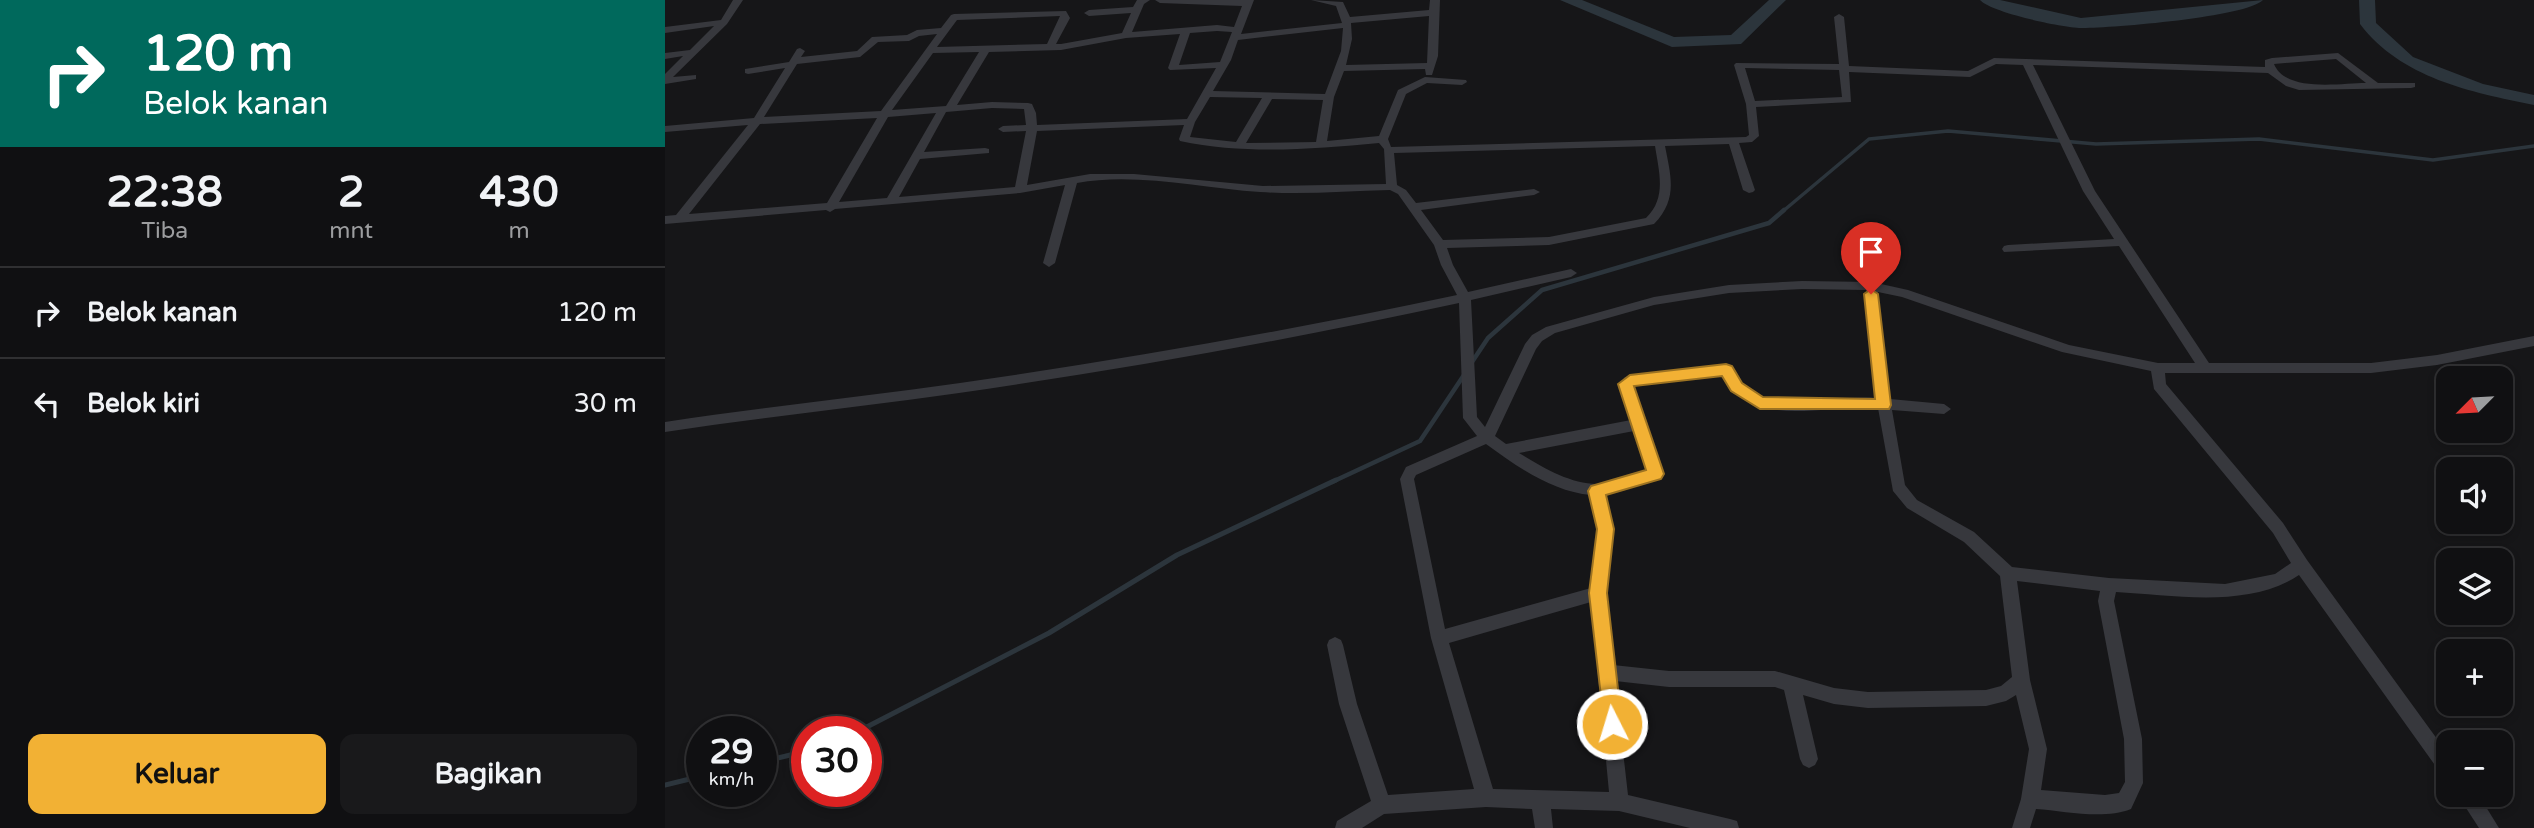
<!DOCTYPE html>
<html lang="id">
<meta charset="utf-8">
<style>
body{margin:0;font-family:"Varela Round",sans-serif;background:#19191b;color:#f1f3f6;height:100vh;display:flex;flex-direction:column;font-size:26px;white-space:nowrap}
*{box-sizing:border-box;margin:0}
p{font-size:23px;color:#9c9d9f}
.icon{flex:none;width:38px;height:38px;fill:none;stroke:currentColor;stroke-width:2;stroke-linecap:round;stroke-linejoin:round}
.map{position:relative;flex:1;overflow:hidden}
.details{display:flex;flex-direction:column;background:#101012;width:665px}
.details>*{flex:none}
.top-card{background:#00695c;color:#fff;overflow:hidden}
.needle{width:46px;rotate:246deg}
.tools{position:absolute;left:1771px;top:366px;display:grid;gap:14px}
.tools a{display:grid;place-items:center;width:77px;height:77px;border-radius:14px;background:#101012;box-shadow:0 4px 10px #0003,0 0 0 2px #303032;font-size:35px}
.speed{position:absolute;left:21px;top:716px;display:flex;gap:14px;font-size:35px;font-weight:700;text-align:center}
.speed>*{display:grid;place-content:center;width:91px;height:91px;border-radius:50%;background:#101012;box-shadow:0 4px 10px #0003,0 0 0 2px #303032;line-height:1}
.speed small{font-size:18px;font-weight:400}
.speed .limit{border:10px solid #d22;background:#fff;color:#111}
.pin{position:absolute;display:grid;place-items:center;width:60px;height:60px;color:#fff;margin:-72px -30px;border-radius:50% 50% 50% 0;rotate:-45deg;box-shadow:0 0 7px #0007}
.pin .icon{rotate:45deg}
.me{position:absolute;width:77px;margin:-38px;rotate:355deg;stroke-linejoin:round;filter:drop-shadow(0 0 5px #0008)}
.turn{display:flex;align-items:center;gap:24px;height:147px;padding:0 28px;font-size:32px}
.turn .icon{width:91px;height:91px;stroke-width:2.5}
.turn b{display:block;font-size:49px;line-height:60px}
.eta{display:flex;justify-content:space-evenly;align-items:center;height:119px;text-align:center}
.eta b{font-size:42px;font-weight:800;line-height:49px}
.cta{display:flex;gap:14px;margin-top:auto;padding:14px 28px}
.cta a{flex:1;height:80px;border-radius:14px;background:#f2b134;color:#111;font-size:28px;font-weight:800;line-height:80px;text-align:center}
.cta a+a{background:#19191b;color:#f1f3f6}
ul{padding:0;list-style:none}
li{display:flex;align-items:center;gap:21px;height:91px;padding:0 28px;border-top:2px solid #303032}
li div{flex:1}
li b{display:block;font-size:26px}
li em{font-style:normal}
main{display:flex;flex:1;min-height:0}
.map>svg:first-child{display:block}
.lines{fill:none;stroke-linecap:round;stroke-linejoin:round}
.stream-far2{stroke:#2c353c;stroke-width:3.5}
.stream-far1{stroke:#2c353c;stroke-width:4.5}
.stream{stroke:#2c353c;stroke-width:5}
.river{fill:#2c353c;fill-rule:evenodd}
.minor{fill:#37383d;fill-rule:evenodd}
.route{fill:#f2b134;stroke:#9d7322;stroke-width:2}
</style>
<main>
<section class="details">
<div class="top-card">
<div class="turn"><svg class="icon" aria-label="right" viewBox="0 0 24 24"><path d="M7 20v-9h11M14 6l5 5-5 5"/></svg><div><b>120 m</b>Belok kanan</div></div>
</div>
<div class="eta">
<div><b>22:38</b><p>Tiba</p></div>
<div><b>2</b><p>mnt</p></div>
<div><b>430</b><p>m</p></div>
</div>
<ul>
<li><svg class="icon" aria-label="right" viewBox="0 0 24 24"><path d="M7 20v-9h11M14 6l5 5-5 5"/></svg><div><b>Belok kanan</b></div><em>120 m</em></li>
<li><svg class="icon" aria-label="left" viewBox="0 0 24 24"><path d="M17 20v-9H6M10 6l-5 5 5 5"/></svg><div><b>Belok kiri</b></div><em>30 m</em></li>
</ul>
<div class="cta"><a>Keluar</a><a>Bagikan</a></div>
</section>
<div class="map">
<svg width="1869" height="828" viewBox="0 0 1869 828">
<rect width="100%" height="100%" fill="#161618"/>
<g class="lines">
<!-- stream-far2 -->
<path class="stream-far2" d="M 1117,212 L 1204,139 L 1283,131 L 1431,144 L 1594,139 L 1768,160 L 1869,146"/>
<!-- stream-far1 -->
<g class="stream-far1">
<path d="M 807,362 L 823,338 L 877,290 L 1104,223 L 1119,210"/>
<path d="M 667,482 L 755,441 L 799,375"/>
</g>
<!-- stream -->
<g class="stream">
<path d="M 192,732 L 384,633 L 512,555 L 671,480"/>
<path d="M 96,762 L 142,751"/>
<path d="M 0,785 L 37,776"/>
</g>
<!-- river -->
<g class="river">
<path d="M 895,0 L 917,0 L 1009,37 L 1066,35 L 1104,0 L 1121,0 L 1076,44 L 1007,47 Z"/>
<path d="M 1315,0 L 1335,0 L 1416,18 L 1598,0 C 1582,17 1447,28 1418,28 C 1399,28 1327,13 1315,0 Z"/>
<path d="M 1694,0 L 1710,0 L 1711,23 L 1748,57 L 1818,84 L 1869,95 L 1869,105 C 1805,92 1736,78 1695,24 Z"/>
</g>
<!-- minor -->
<g class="minor">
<path d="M 68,0 L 78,0 L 62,24 L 8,77 L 31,75 L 31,79 L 0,84 L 0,74 L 18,56 L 0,59 L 0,53 L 25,50 L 49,26 L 0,33 L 0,27 L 56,20 Z"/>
<path d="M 472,0 L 485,0 L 479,4 L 467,32 L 552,25 L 569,27 L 577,6 L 495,3 L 490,0 L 589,0 L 576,34 L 677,23 L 671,6 L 646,0 L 678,2 L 685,17 L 764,10 L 765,0 L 775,0 L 773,56 L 767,75 L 761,75 L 760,69 L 679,71 L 669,97 L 662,141 L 714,136 L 733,90 L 760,77 L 801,80 L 802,82 L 797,85 L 762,83 L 741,94 L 723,139 L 726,147 L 1081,137 L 1084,135 L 1081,104 L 1069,65 L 1071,63 L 1174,64 L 1169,17 L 1174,14 L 1179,17 L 1184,66 L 1303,71 L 1329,58 L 1600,67 L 1600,60 L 1607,58 L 1673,53 L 1713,83 L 1750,83 L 1750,87 L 1746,88 L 1634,90 L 1621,86 L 1603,73 L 1368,65 L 1430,191 L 1544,363 L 1706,363 L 1772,355 L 1869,336 L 1869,346 L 1772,365 L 1706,373 L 1500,373 L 1501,384 L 1618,523 L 1642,560 L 1783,754 L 1783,778 L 1777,775 L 1634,575 C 1584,609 1508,595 1451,592 L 1449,601 L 1477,739 L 1478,783 L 1466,809 C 1438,820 1400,811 1371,809 L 1365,828 L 1347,828 L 1356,799 L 1364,749 L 1351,695 L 1341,701 L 1321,706 L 1203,708 L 1169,704 L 1138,695 L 1153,759 L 1150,765 L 1144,768 L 1138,765 L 1135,759 L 1119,690 L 1110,687 L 1004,687 L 950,681 L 963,795 L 1065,819 L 1072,821 L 1074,828 L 1025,828 L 954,811 L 886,809 L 888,828 L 870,828 L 867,809 L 821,807 L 719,814 L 697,828 L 670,828 L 672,821 L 706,801 L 674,704 L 662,645 L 664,640 L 670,637 L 676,640 L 678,645 L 692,704 L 723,795 L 809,789 L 766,638 L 735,479 L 741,467 L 812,436 L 798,418 L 794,303 C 629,339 461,369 294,393 C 196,407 98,417 0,432 L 0,422 C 98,407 197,397 295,383 C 461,359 628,330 792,295 L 776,265 L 769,245 L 733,194 L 725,190 C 682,191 638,195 595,192 C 537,188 469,172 412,183 L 390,263 L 384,267 L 378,263 L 400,185 L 355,193 L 170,209 L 165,212 L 161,210 L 0,224 L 0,216 L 11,215 L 83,125 L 0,132 L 0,126 L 89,118 L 120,68 L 83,74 L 80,73 L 80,69 L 124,62 L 132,49 L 135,48 L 140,51 L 136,57 L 192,51 L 207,37 L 242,35 L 252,30 L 276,28 L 286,15 L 289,14 L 401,11 L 405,18 L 391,44 L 396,44 L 457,33 L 466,13 L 424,16 L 419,13 L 424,10 L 468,7 ZM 395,16 L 382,44 L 272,47 L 292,20 ZM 764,16 L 762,63 L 681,65 L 687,39 L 686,23 ZM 678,28 L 676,51 L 660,94 L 548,91 L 566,60 L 573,40 ZM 552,31 L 567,32 L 555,62 L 514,65 L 525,33 ZM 272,34 L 216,111 L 99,117 L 132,64 L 195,57 L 213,42 L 244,41 L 254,36 ZM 515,34 L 503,68 L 505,70 L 551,68 L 522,119 L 372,125 L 371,113 L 367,104 L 363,103 L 327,102 L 292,105 L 324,52 L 396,50 L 461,38 ZM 314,52 L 281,106 L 227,110 L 268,53 ZM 1671,59 L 1701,83 C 1675,83 1621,93 1609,64 ZM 1331,64 L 1358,65 L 1418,191 L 1449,239 L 1343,245 L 1339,246 L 1337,249 L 1339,252 L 1454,246 L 1530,363 L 1493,363 L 1404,345 L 1243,290 L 1207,282 L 1137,281 L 1064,285 L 989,297 L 881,327 L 867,335 L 860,344 L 820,427 L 812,417 L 806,300 L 906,277 L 912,273 L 906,269 L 803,292 L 788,265 L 782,248 L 884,245 L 989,224 C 1013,199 1006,177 1000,146 L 1064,144 L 1078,190 L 1084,193 L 1088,192 L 1090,190 L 1074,143 L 1087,142 L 1094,136 L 1091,107 L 1186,102 L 1184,72 L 1305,77 ZM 1080,68 L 1174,70 L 1177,97 L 1090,101 ZM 545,97 L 597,98 L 571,142 L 525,137 L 530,122 ZM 607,99 L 658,100 L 651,142 L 581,143 ZM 327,108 L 359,109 L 361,125 L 338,126 L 333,129 L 338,132 L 361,131 L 350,187 L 234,197 L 255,159 L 324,153 L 324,149 L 320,148 L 259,152 L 281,112 ZM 271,113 L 222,198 L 174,202 L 223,117 ZM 212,118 L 162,203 L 24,214 L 95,124 ZM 519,125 L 514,139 L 515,141 C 581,155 648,149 714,143 L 719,149 L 721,184 L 598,186 L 469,174 L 425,174 L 362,185 L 372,131 ZM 990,146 C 994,172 1002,198 981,218 L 884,237 L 778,240 L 756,210 L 869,195 L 875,192 L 869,189 L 751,203 L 741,190 L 732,185 L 729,153 ZM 1137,289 L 1201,290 L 1201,314 L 1211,398 C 1183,395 1118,407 1096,397 C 1082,390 1074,380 1066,367 L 1061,365 L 960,377 L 954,384 L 966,420 L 841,444 L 830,436 L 871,349 L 877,341 L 890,333 L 989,305 L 1064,293 ZM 1213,292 L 1237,297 L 1397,352 L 1486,371 L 1489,389 L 1608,533 L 1626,563 L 1610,574 L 1560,584 L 1444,578 L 1347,567 L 1309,532 L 1252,500 L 1240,485 L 1227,410 L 1279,414 L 1286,409 L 1279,404 L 1225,399 L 1213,314 ZM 1057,375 C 1090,432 1159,403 1213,408 L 1228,491 L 1242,508 L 1299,542 L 1335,576 L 1347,677 L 1336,686 L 1321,690 L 1203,692 L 1169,688 L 1110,671 L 1004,671 L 948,665 L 943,619 L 942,575 L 949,529 L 940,495 L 995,478 L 997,474 L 968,386 ZM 969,431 L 982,471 C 966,476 949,484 932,484 C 905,484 877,467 854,453 ZM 821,444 C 851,466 888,492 926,495 L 933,529 L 926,588 L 780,629 L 749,479 L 751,475 ZM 1352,581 L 1435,591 L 1433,601 L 1459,739 L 1460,782 L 1454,793 L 1440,795 L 1376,790 L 1382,749 L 1365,680 ZM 926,602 L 944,792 L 828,789 L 784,643 Z"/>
<path d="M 1792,794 L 1813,794 L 1834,828 L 1814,828 Z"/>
</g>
</g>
<!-- route -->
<path class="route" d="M 1206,289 L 1213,294 L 1226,405 L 1224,409 L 1095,409 L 1066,391 L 1057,376 L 969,386 L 999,474 L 996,479 L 941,495 L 949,529 L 942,593 L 957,724 L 954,731 L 947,734 L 940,731 L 924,593 L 932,529 L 923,491 L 926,486 L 981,470 L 953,384 L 965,375 L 1061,364 L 1067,366 L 1077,383 L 1098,397 L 1210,399 L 1199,294 Z"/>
</svg>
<div class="tools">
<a><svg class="needle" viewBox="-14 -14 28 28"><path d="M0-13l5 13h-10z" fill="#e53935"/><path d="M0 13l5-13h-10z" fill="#9c9d9f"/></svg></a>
<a><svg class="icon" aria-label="sound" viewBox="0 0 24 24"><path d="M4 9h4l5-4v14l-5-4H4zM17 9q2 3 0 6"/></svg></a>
<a><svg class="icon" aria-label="layers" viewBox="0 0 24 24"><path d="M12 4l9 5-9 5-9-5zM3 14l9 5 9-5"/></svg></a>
<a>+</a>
<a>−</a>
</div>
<div class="speed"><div>29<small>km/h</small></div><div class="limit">30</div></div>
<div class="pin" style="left:1206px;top:294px;background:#d93025"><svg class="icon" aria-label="arrive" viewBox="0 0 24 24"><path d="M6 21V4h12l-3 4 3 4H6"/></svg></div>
<svg class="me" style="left:947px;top:724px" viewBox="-20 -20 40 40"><circle r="17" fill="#f2b134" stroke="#fff" stroke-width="3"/><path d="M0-11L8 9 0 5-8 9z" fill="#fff"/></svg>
</div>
</main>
